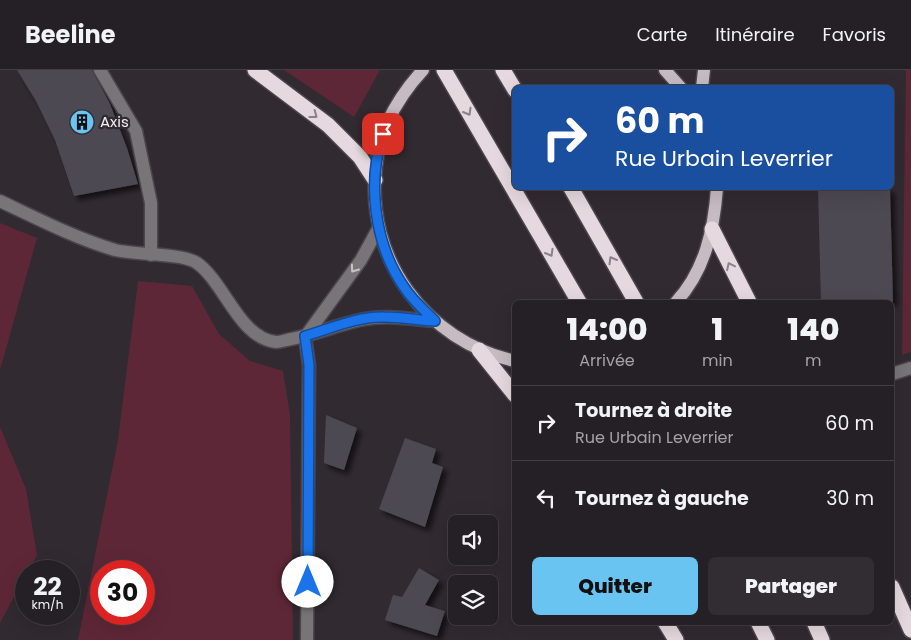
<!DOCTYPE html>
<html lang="fr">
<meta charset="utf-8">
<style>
body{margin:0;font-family:Poppins,sans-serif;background:#312d32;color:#f1f3f6;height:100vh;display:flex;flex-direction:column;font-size:19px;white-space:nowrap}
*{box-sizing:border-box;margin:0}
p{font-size:16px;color:#a3a3a7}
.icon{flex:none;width:28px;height:28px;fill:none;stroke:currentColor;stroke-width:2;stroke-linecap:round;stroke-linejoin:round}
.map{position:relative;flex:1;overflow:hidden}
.panel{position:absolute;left:512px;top:230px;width:382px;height:325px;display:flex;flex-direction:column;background:#252025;border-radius:8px;box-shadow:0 5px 20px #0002,0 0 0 1px #423e42}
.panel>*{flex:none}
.hud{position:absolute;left:512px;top:15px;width:382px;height:105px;border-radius:8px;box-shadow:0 5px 20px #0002,0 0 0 1px #423e42;background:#1a4fa0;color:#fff;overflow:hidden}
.fabs{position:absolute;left:448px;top:445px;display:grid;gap:10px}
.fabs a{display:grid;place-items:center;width:50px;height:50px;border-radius:8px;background:#252025;box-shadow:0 5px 20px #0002,0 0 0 1px #423e42;font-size:25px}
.speed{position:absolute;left:15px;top:490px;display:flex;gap:10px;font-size:25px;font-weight:700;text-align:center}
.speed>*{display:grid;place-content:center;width:65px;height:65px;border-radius:50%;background:#252025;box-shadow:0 5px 20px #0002,0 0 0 1px #423e42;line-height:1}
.speed small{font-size:12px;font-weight:400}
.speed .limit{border:8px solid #d22;background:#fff;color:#111}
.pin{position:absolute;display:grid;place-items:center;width:42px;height:42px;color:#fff;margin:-21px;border-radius:10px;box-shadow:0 2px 8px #0006}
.me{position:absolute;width:55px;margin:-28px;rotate:0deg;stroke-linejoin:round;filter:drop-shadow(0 0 4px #0008)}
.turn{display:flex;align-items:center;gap:18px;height:105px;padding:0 20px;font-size:22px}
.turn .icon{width:65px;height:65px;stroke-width:2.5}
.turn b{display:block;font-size:35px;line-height:42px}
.eta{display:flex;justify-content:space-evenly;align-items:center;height:85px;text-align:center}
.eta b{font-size:30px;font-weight:800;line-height:35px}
.button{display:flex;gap:10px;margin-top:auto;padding:10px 20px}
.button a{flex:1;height:58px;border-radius:8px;background:#69c4f1;color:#111;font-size:20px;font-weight:800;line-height:58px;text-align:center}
.button a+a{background:#312d32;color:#f1f3f6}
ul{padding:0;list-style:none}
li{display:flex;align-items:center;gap:15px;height:75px;padding:0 20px;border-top:1px solid #423e42}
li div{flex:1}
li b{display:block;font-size:19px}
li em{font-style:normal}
header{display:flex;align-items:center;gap:30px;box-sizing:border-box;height:70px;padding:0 25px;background:#252025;border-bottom:1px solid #423e42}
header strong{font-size:24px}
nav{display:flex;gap:28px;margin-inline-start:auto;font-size:18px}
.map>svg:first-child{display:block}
.green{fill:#5e2737;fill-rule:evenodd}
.building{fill:#4d4953;filter:url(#shadow)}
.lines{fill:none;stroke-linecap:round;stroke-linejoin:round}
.minor-casing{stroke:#4c454c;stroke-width:15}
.major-casing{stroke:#4c454c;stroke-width:15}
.highway-casing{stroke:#4c454c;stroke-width:18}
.minor{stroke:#797477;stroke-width:12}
.major{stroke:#c6bbc1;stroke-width:12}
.highway{stroke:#e5d8de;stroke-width:15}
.oneway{stroke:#8b8188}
.oneway2{stroke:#c7c2c6}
.route-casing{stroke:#114b97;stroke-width:12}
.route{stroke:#1a73e8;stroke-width:9}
.labels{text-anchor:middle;stroke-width:4.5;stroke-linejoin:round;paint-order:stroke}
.poi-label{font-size:15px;fill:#f1ecf1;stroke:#312a31;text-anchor:start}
</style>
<header>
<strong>Beeline</strong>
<nav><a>Carte</a><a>Itinéraire</a><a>Favoris</a></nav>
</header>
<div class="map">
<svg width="911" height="570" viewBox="0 0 911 570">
<defs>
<filter id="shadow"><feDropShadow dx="4.5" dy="4.5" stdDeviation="2.5" flood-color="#0009"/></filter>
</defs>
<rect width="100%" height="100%" fill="#312a31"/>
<!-- green -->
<g class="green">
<path d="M 284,0 L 380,0 L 354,47 Z"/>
<path d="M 906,0 L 911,0 L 911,282 L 902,285 Z"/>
<path d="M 0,153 L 37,168 L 0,300 Z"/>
<path d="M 138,211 L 192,216 L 219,264 L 250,291 L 283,301 L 290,345 L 293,570 L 78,570 L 118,370 ZM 144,501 L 144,544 L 101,544 L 101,501 Z"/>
<path d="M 0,357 L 26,419 L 37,485 L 28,501 L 26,501 L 26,505 L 0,553 Z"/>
</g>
<!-- building -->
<g class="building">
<path d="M 17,0 L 92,0 L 110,34 L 127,78 L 138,114 L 74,126 L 55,70 L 36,31 Z"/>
<path d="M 818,118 L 890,118 L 893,232 L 821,232 Z"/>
<path d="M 326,345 L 357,358 L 344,400 L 324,393 Z"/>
<path d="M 405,368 L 436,379 L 432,393 L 443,397 L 425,457 L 379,439 Z"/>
<path d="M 419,498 L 439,510 L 425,535 L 445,541 L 437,566 L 385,550 L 393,525 L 402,527 Z"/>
</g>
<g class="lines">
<defs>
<g id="minor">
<path d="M 100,0 L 136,61 L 151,133 L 151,185"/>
<path d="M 0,131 C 38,149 75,168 115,180 C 135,185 182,183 197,193 C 225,213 239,268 276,272 C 280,272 286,270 291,269 C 314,265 336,255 360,250 C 384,244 410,249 435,251"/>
<path d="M 305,267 L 309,295 L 307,570"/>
<path d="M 305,267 L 361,190 L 379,157"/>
<path d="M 892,304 L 911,298"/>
</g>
<g id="major">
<path d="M 423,0 C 409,15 396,34 387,53 C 380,67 378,82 376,97 C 365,189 426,271 515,291"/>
<path d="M 665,0 L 681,18"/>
<path d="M 702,18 L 704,0"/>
<path d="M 676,232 C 705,201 714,159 717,118"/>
</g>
<g id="highway">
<path d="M 255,0 L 328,55 L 360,87 L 375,110"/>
<path d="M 444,0 L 579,232"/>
<path d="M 503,0 L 515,20"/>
<path d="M 571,118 L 636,232"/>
<path d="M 712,159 L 749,232"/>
<path d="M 479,280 L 515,325"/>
<path d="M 892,517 L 911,560"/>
<path d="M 665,552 L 676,570"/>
<path d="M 758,552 L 767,570"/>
<path d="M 814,552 L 822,570"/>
</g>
</defs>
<!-- minor casing -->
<use href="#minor" class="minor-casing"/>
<!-- major casing -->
<use href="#major" class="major-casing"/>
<!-- highway casing -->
<use href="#highway" class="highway-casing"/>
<!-- minor -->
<use href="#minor" class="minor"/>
<!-- major -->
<use href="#major" class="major"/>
<!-- highway -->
<use href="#highway" class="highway"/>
</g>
<!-- one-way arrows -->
<defs><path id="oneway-chevron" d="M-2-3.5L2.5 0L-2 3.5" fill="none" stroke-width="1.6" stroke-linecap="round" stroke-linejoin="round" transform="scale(1.25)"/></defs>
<g class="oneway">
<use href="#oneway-chevron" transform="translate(468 42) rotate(60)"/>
<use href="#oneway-chevron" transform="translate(314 45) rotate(37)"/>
<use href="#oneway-chevron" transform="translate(550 183) rotate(60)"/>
<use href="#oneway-chevron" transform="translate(612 190) rotate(-120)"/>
<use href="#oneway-chevron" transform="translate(730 196) rotate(-116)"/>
</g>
<use class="oneway2" href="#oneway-chevron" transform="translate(354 199) rotate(126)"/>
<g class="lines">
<defs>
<path id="route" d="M 308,512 L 309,295 L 305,266 C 330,259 358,246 384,247 C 401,247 418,250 435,251 C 424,240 412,230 404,217 C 374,174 367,112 383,64"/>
</defs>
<!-- route casing -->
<use href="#route" class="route-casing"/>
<!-- route -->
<use href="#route" class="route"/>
</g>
<!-- icons -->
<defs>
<symbol id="building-disc" viewBox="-11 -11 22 22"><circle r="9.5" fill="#69c4f1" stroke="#312a31"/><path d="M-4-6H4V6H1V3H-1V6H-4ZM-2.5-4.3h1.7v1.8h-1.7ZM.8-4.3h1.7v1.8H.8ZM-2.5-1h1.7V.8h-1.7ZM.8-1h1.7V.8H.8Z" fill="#111"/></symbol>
</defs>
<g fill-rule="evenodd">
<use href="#building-disc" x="68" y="38" width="28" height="28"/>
</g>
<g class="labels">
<!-- poi labels -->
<g class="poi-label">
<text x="100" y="57">Axis</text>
</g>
</g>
</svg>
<div class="fabs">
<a><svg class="icon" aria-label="sound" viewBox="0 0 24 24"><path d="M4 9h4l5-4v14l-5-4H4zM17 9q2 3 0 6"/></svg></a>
<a><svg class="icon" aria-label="layers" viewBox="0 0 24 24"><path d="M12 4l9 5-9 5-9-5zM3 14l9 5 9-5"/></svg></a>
</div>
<div class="speed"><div>22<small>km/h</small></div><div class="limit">30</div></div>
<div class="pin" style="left:383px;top:64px;background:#d93025"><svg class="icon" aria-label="arrive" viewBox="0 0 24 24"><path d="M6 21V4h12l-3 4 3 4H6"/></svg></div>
<svg class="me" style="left:308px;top:512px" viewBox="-20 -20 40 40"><circle r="19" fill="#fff"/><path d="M0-13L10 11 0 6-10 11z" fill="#1a73e8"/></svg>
<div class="hud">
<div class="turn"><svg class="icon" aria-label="right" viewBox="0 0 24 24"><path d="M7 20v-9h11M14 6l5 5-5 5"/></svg><div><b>60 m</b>Rue Urbain Leverrier</div></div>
</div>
<section class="panel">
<div class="eta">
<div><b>14:00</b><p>Arrivée</p></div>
<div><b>1</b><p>min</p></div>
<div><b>140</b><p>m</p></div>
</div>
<ul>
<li><svg class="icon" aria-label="right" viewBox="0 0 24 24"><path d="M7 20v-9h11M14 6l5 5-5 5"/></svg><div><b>Tournez à droite</b><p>Rue Urbain Leverrier</p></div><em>60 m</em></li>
<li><svg class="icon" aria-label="left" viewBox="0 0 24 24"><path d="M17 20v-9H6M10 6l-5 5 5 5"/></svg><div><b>Tournez à gauche</b></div><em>30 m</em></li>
</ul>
<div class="button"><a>Quitter</a><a>Partager</a></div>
</section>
</div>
